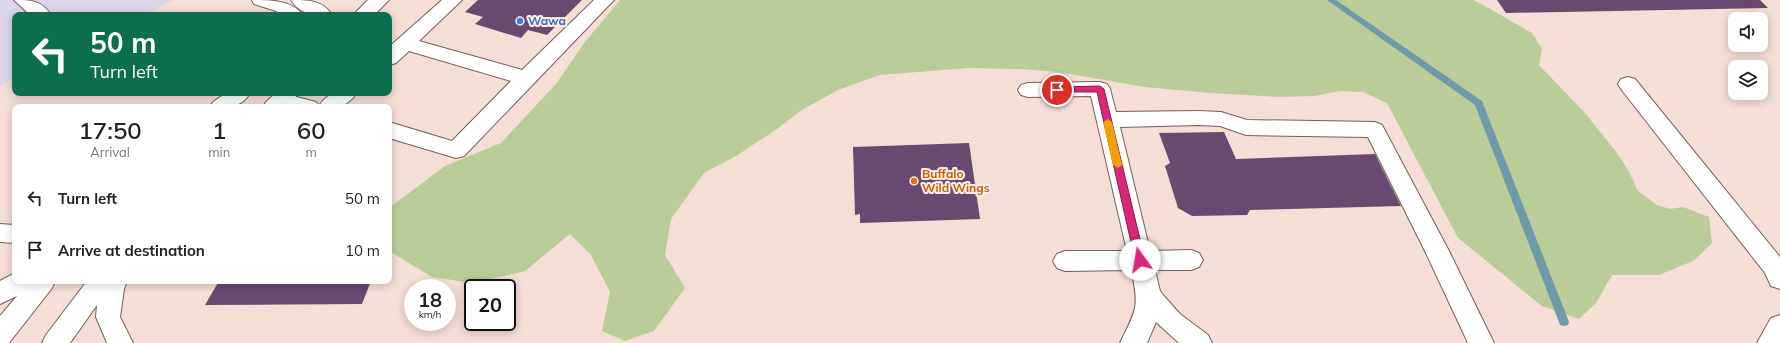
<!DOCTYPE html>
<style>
body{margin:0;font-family:Mulish,sans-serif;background:#f6f6f6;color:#222;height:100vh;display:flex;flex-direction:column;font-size:15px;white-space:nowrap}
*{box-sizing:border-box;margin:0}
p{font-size:13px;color:#767676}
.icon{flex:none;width:22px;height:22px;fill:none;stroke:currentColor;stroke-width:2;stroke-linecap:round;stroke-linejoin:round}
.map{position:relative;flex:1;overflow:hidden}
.side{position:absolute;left:12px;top:104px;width:380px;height:180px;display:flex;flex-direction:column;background:#fff;border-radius:8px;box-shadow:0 2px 10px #0003}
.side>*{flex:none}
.guide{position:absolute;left:12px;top:12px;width:380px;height:84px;border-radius:8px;box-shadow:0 2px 10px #0003;background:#0b6e4f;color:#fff;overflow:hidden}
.tools{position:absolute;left:1728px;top:12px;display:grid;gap:8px}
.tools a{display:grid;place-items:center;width:40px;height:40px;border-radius:8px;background:#fff;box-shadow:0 2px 10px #0003;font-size:20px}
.speed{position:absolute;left:404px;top:279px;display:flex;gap:8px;font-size:20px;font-weight:700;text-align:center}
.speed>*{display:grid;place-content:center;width:52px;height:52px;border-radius:50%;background:#fff;box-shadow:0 2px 10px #0003;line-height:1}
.speed small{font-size:10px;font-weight:400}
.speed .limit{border:2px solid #111;border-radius:6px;background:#fff;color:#111}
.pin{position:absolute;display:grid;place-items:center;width:34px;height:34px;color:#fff;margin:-17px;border:2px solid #fff;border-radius:50%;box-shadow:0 1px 4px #0007}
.me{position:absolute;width:44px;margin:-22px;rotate:347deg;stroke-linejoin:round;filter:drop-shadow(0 0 3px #0008)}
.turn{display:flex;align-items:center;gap:14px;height:84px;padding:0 12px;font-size:18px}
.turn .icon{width:52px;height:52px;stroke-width:2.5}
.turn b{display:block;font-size:28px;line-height:34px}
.eta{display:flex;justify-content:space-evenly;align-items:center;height:68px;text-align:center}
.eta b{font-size:24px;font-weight:600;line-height:28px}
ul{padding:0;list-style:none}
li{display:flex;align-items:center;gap:12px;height:52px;padding:0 12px}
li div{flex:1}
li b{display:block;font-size:15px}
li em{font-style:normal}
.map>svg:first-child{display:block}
.commercial{fill:#dcd6eb}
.green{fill:#bacc97}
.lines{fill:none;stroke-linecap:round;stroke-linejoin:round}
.stream{fill:#6f9aaa;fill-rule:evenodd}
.building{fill:#6a4971}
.minor-casing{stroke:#736059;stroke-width:2}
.major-casing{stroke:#736059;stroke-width:2}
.minor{fill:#fff;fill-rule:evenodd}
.major{fill:#fff;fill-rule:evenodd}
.route{fill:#db2777;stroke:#8e194d}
.slow{fill:#f59e0b}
.shop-dot{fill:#3f7fe0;stroke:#feece6;stroke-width:1.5}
.food-dot{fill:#e8710a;stroke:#feece6;stroke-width:1.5}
.labels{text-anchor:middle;stroke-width:4;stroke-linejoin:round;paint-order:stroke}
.shop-label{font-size:12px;font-weight:bold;fill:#366cbe;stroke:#feece6;text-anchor:start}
.food-label{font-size:12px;font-weight:bold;fill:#c56008;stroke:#feece6;text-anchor:start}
</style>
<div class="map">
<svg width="1780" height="343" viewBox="0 0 1780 343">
<rect width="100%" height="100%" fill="#f4ded6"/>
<!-- commercial -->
<path class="commercial" d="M 0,0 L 173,0 L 143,15 L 15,15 L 15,78 L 0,86 Z"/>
<!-- green -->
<path class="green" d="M 620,0 L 1474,0 L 1532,33 L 1542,49 L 1539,65 L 1585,113 L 1617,153 L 1628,170 L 1638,191 L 1657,205 L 1670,209 L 1683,207 L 1709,217 L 1712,243 L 1695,260 L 1659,275 L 1612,275 L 1596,303 L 1579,319 L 1542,306 L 1458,238 L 1387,103 L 1363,92 L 1340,91 L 1314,96 L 1279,97 L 1211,93 L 1145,87 L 1058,72 L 1020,69 L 968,68 L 880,75 L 838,90 L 800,111 L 777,129 L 736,156 L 704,173 L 671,219 L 665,255 L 685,288 L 654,331 L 625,341 L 602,331 L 610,292 L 591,255 L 570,234 L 525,271 L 473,283 L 432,277 L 389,251 L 389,208 L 445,166 L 501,143 L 556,84 L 585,42 Z"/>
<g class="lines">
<!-- stream -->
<path class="stream" d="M 1327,0 L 1336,0 L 1482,101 L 1569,322 L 1568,325 L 1564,326 L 1560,325 L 1559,322 L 1475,105 Z"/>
</g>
<!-- building -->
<g class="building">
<path d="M 478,0 L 582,0 L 547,35 L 528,30 L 521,38 L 475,24 L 483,17 L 465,12 Z"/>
<path d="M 1497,0 L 1760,0 L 1768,8 L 1506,13 Z"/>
<path d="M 1224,132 L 1236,159 L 1375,154 L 1401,206 L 1250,210 L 1247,215 L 1192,216 L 1178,208 L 1165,166 L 1170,163 L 1159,133 Z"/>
<path d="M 969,143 L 980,219 L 860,223 L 860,214 L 855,215 L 853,147 Z"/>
<path d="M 219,281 L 371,281 L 362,304 L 205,305 Z"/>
</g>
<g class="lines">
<defs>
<g id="minor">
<path d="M 14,0 C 31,0 41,0 51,15 L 30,15 Z"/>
<path d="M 442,0 L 462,0 L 419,41 L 522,70 L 594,0 L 614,0 L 464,156 L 456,158 L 389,138 L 389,122 L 452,141 L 511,81 L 409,51 L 396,63 L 389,65 L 389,47 Z"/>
<path d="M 1628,77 L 1635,79 L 1780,257 L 1780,289 L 1771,286 L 1765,273 L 1621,89 L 1618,84 L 1621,79 Z"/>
<path d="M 1100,82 L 1107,84 L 1110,89 L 1116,112 L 1199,111 L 1221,112 L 1247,120 L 1375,122 L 1382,125 L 1449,251 L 1494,343 L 1468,343 L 1425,251 L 1368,137 L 1246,135 L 1220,126 L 1199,125 L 1120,127 L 1150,251 L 1191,250 L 1199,253 L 1203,260 L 1199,267 L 1191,270 L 1155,270 L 1160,291 L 1163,295 L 1180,314 L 1208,335 L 1212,343 L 1179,343 L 1156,322 L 1147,343 L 1120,343 C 1136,310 1140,307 1131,270 L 1065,271 L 1057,268 L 1053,261 L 1057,254 L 1065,251 L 1127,251 L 1091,96 L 1028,97 L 1021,95 L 1018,90 L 1021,85 L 1028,83 Z"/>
<path d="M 281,93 L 316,102 L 319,106 C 329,90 340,93 356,93 L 353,98 L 342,107 L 281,107 L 274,105 L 271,100 L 274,95 Z"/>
<path d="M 0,224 L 15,225 L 15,243 L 0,242 Z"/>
<path d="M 1780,315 L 1780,343 L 1757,343 L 1771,318 Z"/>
</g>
<g id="major">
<path d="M 252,0 C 270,0 292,0 303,15 L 282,15 L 276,11 L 254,4 Z"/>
<path d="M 291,0 C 307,0 323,0 332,15 C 316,15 301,16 291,0 Z"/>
<path d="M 368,0 L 389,0 L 374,15 L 353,15 Z"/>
<path d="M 226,93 L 250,93 C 241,109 226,107 210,107 L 213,102 Z"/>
<path d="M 276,93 L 299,93 L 286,107 L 263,107 L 266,102 Z"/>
<path d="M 15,273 L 15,281 L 55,281 L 52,288 L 9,343 L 0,343 L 0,316 L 17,296 L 0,304 L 0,281 Z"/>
<path d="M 87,281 L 127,281 L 124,289 L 120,317 L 133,343 L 107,343 L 96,317 L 97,305 L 70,343 L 42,343 L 46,335 Z"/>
</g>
</defs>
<!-- minor casing -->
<use href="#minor" class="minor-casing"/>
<!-- major casing -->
<use href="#major" class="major-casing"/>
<!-- minor -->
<use href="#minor" class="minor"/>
<!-- major -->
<use href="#major" class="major"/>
</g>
<!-- route -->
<path class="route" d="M 1100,86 L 1104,89 L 1145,260 L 1143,263 L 1137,263 L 1135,260 L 1097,92 L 1057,92 L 1053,90 L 1057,87 Z"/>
<!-- slow -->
<path class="slow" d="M 1108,119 L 1112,122 L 1122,165 L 1118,168 L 1113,165 L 1103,122 Z"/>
<!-- markers -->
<circle class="shop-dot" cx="520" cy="21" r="4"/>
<circle class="food-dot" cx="914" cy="181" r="4"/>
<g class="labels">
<!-- shop labels -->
<g class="shop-label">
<text x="528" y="25">Wawa</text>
</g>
<!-- food labels -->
<g class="food-label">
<text x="922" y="178">Buffalo<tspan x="922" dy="14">Wild Wings</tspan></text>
</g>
</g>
</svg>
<div class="tools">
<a><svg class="icon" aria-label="sound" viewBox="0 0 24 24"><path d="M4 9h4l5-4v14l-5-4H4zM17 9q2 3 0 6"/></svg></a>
<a><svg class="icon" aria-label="layers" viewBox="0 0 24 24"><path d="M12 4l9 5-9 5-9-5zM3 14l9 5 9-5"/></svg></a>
</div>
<div class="speed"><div>18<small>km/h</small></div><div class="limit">20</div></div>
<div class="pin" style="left:1057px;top:90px;background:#d93025"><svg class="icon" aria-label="arrive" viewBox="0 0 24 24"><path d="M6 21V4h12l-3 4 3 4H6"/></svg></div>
<svg class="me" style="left:1140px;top:260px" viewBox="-20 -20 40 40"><circle r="19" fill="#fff"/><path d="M0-13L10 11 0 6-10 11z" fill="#db2777"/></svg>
<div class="guide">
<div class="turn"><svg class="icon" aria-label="left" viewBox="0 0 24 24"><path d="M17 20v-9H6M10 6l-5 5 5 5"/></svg><div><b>50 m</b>Turn left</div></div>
</div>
<section class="side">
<div class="eta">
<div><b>17:50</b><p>Arrival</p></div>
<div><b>1</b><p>min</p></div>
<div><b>60</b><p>m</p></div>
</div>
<ul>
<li><svg class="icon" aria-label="left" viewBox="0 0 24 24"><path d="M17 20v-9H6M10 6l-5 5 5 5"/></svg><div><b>Turn left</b></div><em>50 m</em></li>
<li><svg class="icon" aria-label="arrive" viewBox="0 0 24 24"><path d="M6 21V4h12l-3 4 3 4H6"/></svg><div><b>Arrive at destination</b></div><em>10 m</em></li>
</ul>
</section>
</div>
